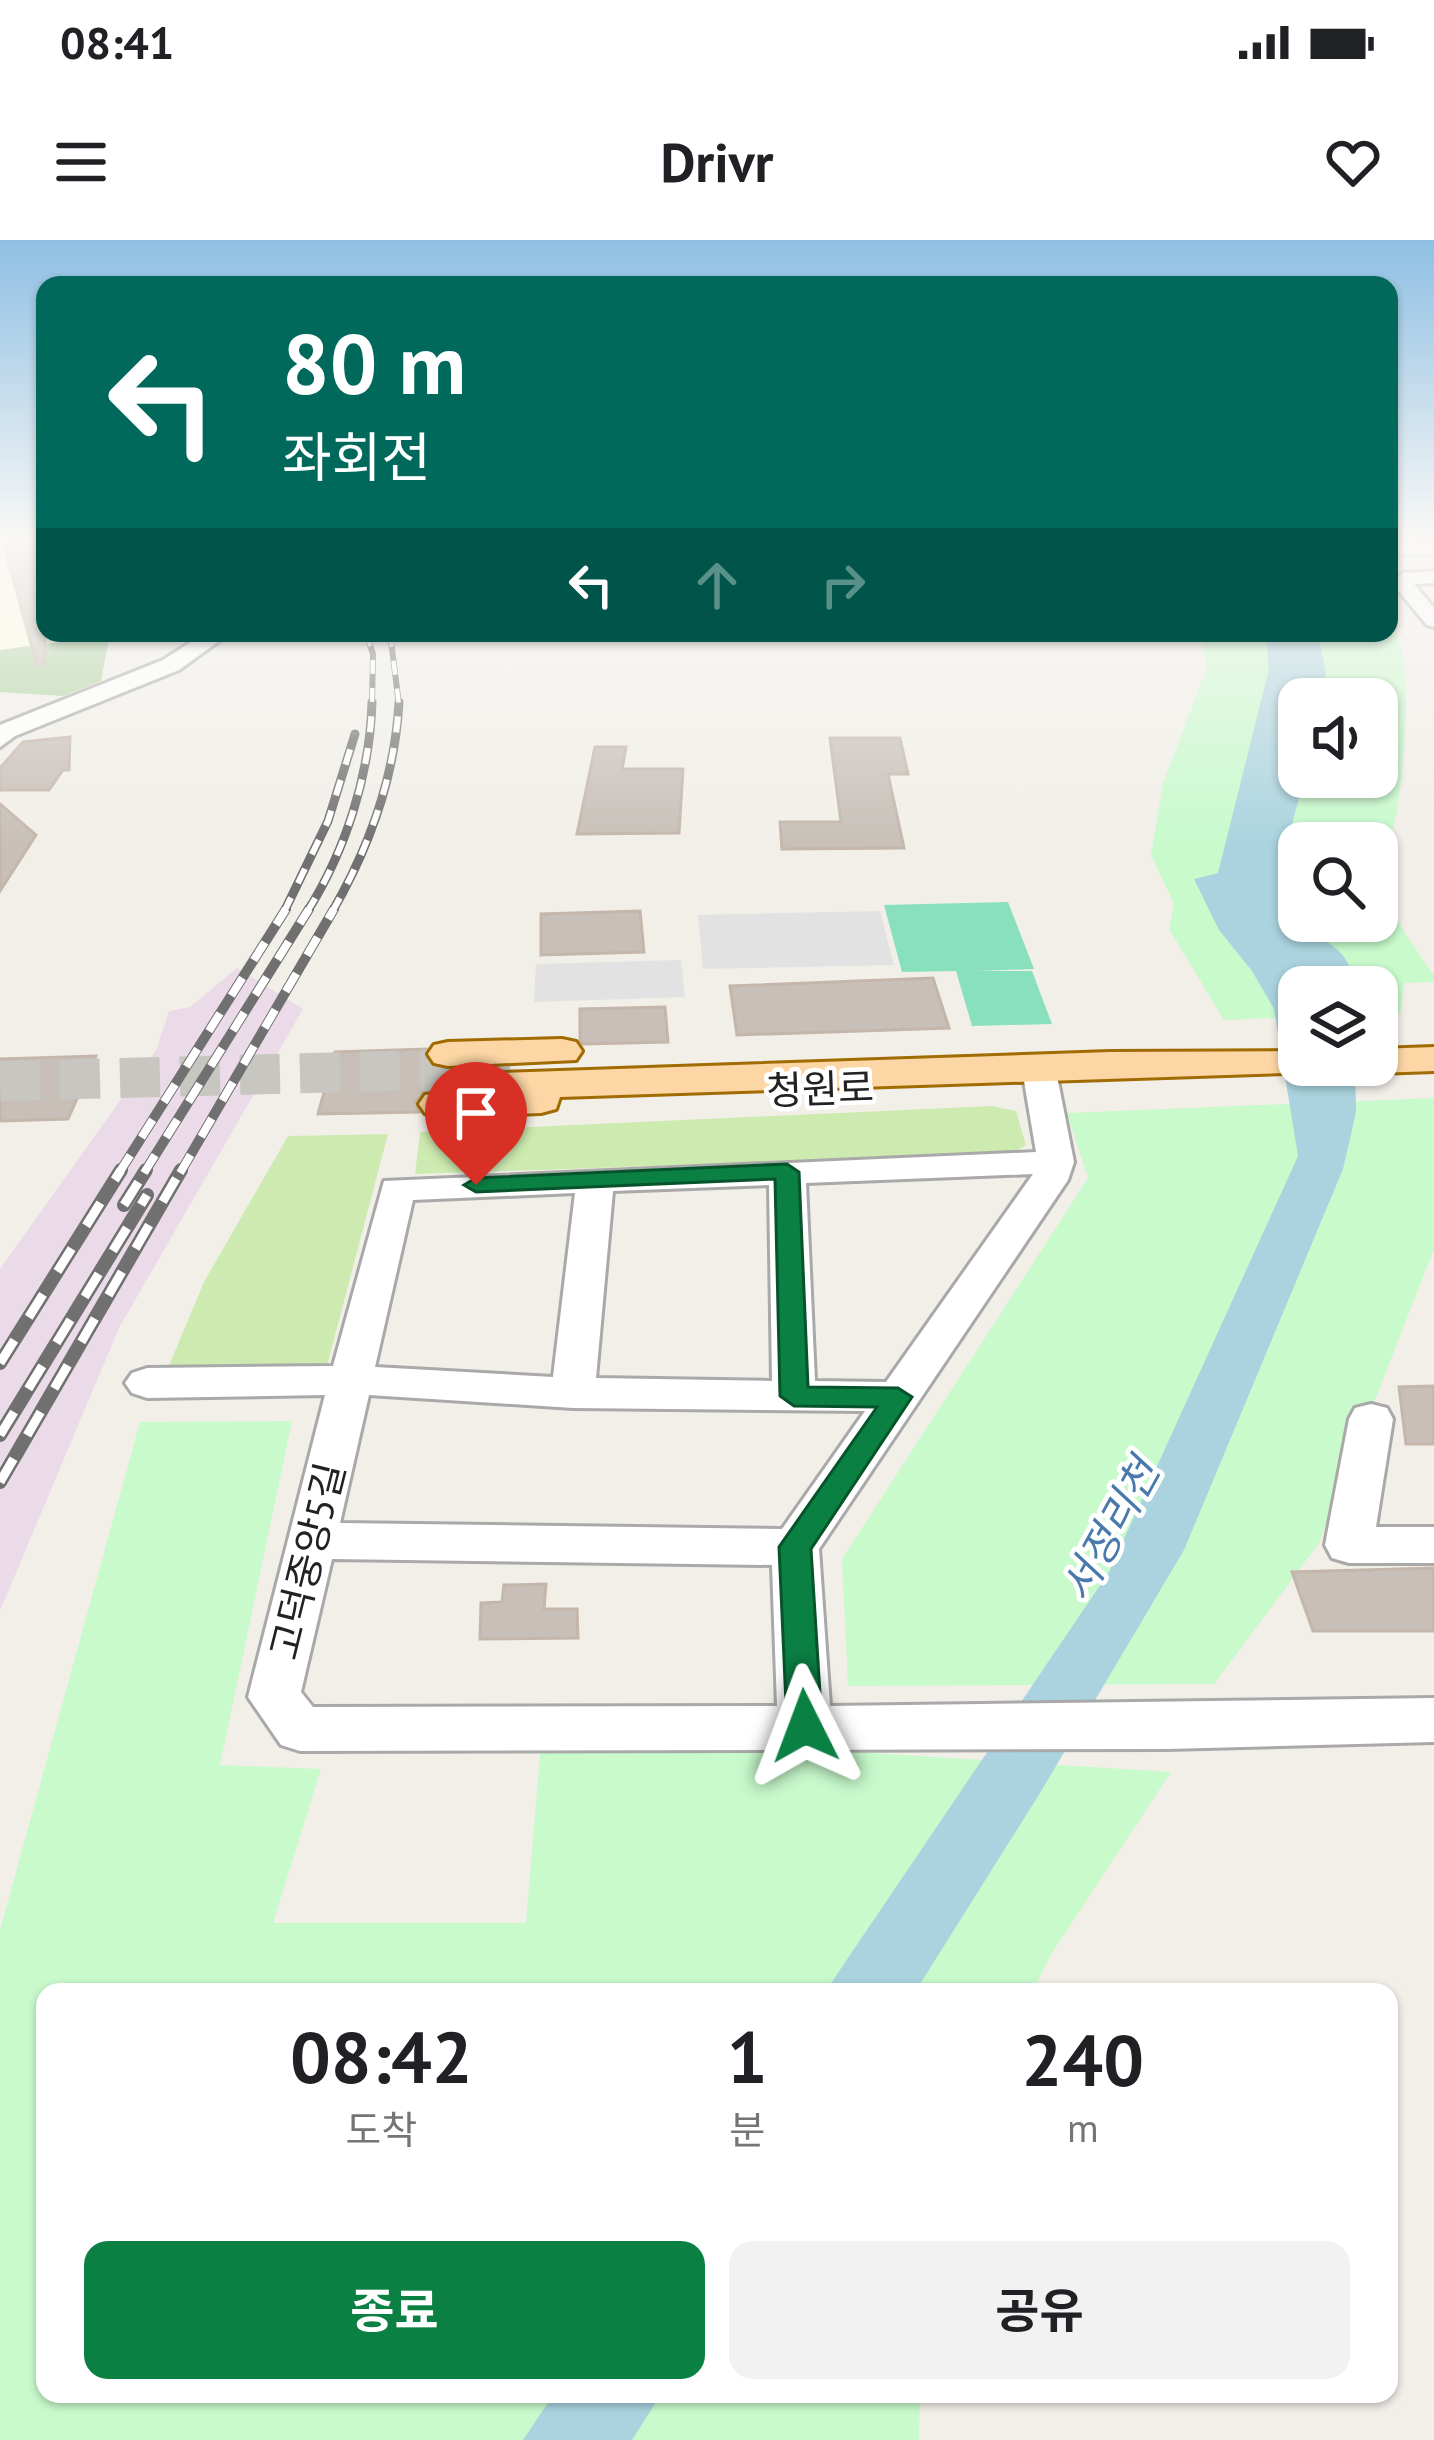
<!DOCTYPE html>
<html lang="ko">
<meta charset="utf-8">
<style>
body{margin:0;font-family:"PT Sans","Noto Sans KR",sans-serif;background:#f2f2f2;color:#202124;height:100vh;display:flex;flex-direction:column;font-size:45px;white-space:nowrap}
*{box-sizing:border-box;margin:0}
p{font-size:39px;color:#757577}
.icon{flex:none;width:66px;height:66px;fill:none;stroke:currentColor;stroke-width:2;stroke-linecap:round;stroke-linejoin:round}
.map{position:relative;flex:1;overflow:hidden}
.drawer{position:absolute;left:36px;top:1743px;width:1362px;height:420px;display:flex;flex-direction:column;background:#fff;border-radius:24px;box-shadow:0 3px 9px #0004}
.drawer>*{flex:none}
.guide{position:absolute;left:36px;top:36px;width:1362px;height:366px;border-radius:24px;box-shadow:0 3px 9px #0004;background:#00695c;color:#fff;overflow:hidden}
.fabs{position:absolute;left:1278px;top:438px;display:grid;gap:24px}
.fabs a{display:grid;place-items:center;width:120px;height:120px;border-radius:24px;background:#fff;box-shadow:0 3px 9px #0004;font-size:60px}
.pin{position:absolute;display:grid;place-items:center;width:102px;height:102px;color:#fff;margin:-123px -51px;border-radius:50% 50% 50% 0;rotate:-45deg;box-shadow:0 0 12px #0007}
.pin .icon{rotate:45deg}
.me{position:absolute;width:132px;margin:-66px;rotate:357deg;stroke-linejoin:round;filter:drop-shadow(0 0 9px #0008)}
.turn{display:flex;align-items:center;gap:42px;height:252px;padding:0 48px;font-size:54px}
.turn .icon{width:156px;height:156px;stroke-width:2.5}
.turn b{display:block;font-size:84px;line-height:102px}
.lanes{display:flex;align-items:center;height:114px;padding:0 48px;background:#0003;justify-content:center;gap:60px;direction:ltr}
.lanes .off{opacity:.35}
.eta{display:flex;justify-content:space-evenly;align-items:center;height:204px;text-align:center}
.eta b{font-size:72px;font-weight:700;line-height:84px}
.action{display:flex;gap:24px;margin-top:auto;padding:24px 48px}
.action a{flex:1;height:138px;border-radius:24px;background:#0b8043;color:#fff;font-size:48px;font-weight:700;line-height:138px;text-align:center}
.action a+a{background:#f2f2f2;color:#202124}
.status{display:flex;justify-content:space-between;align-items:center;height:84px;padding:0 60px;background:#fff;direction:ltr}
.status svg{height:33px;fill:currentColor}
header{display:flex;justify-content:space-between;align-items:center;height:156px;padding:0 48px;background:#fff;font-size:54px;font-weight:700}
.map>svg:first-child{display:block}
.industrial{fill:#ebdbe8}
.education{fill:#ffffe5}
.grass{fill:#cdebb0}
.forest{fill:#add19e}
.park{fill:#c8facc;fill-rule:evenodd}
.pitch{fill:#88e0be}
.parking{fill:#e2e2e2}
.water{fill:#aad3df}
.building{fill:#c7bfb8;stroke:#c4b6ab;stroke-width:3}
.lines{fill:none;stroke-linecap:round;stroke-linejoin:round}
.major-tunnel{stroke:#c8c6c1;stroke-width:40;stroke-dasharray:40 20;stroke-linecap:butt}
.minor-casing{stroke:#a9a9a9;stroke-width:6}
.major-casing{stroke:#a06b00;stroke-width:6}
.minor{fill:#fff;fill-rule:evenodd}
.major{fill:#fcd6a4;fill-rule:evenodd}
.rail-far3-casing{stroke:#707070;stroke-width:6}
.rail-far2-casing{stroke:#707070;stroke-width:9}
.rail-far1-casing{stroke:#707070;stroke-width:10}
.rail-casing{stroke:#707070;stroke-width:14}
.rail-far3{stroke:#fff;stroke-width:4.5;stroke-dasharray:14;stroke-linecap:butt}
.rail-far2{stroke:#fff;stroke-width:6;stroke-dasharray:16;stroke-linecap:butt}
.rail-far1{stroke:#fff;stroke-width:8;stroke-dasharray:21;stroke-linecap:butt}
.rail{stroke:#fff;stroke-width:9;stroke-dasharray:27;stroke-linecap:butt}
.route{fill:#0b8043;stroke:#07532c;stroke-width:3}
.labels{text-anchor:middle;stroke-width:9;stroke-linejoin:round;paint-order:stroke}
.street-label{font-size:39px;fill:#222;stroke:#fff}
.water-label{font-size:42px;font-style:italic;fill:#4a7aab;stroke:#fff}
</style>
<div class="status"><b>08:41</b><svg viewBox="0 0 49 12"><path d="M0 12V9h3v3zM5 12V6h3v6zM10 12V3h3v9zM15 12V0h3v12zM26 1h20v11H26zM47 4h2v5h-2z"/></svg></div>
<header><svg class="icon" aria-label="menu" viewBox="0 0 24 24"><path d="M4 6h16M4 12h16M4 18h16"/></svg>Drivr<svg class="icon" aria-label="heart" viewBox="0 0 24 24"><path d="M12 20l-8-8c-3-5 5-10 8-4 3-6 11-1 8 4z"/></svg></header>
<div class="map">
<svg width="1434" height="2200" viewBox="0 0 1434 2200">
<rect width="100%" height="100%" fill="#f2efe9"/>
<!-- industrial -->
<path class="industrial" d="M 237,728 L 303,769 L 119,1088 L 0,1371 L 0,1029 L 156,810 L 169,771 L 190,767 Z"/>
<!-- education -->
<path class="education" d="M 0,299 L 45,299 L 45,393 L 92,393 L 83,399 L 0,410 Z"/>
<!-- grass -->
<g class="grass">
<path d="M 992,866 L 1016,871 L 1026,905 L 1012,914 L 415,934 L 420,892 Z"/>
<path d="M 388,894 L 327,1126 L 295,1143 L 163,1140 L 204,1042 L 288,896 Z"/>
</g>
<!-- forest -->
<path class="forest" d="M 92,393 L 110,393 L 101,441 L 63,456 L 0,452 L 0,410 L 83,399 Z"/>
<!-- park -->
<g class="park">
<path d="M 1389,379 C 1416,409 1404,529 1397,571 C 1393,592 1381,624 1385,645 C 1391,678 1415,708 1434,735 L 1434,742 L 1404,743 L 1400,774 L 1377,774 L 1377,747 L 1299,747 L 1299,777 L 1224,780 L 1169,689 L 1174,664 L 1151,615 L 1163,543 L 1207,428 L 1200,393 L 1389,393 ZM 1299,459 L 1377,459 L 1377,537 L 1299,537 ZM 1299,603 L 1377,603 L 1377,681 L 1299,681 Z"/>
<path d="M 1434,858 L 1434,1009 L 1319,1303 L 1214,1444 L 848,1446 L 842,1319 L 1088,938 L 1067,873 Z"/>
<path d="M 292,1181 L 220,1525 L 321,1529 L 273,1683 L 526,1683 L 542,1492 L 1171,1532 L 1052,1713 L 1032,1752 L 45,1752 L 45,2154 L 920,2154 L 919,2200 L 0,2200 L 0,1690 L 140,1182 Z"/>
</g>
<!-- pitch -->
<path class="pitch" d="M 1008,662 L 1034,729 L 977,731 L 1032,731 L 1052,784 L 972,786 L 956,731 L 902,732 L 884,665 Z"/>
<!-- parking -->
<g class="parking">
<path d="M 880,671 L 894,725 L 703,729 L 698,675 Z"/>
<path d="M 681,720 L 685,757 L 534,762 L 536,724 Z"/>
</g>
<!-- water -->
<g class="water">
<path d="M 1266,393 L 1318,393 L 1326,434 L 1321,459 L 1299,459 L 1299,537 L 1304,537 C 1297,573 1276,625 1284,661 C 1293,698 1353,695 1354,747 L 1299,747 L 1299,825 L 1355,825 L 1356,872 L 1343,929 L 1184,1310 L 1040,1553 L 915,1752 L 825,1752 L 1109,1332 L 1298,916 L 1274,769 L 1252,731 L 1219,690 L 1194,639 L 1218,633 L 1269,429 Z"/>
<path d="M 554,2154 L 661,2154 L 632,2200 L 523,2200 Z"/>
</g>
<!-- building -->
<g class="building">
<path d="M 45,299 L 45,424 L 37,425 L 3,303 Z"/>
<path d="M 70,497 L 69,530 L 63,530 L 49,550 L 0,550 L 0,528 L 23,502 Z"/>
<path d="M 830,498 L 900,498 L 908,534 L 888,534 L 904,608 L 782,609 L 780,582 L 841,582 Z"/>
<path d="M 595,507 L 626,507 L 622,529 L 683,529 L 679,593 L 577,594 Z"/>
<path d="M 0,564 L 36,595 L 0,651 Z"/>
<path d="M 640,671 L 644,712 L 541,715 L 541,674 Z"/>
<path d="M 933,738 L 949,788 L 737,795 L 730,746 Z"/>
<path d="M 665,767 L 668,802 L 583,804 L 580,800 L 580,769 Z"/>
<path d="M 426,809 L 424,817 L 430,826 L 446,830 L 443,849 L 425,851 L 415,862 L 419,872 L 318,874 L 335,812 Z"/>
<path d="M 96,816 L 68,879 L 0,881 L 0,819 Z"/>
<path d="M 1434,1146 L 1434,1204 L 1406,1204 L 1399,1147 Z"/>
<path d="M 1434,1328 L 1434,1391 L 1313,1391 L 1292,1332 Z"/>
<path d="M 546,1344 L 544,1369 L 577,1369 L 578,1398 L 480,1399 L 481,1363 L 502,1362 L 504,1345 Z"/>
</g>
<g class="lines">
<!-- major-tunnel -->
<path class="major-tunnel" d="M 0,841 L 510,828"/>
<defs>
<g id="minor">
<path d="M 1434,302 L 1434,314 L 1389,315 L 1389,303 Z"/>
<path d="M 1434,331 L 1434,343 L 1414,344 L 1434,368 L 1434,387 L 1427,385 L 1393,344 L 1403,333 Z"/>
<path d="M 205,393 L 230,393 L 179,430 L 15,496 L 0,507 L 0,485 L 163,420 Z"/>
<path d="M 1041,831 L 1053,834 L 1058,841 L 1074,922 L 1068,940 L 819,1309 L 830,1466 L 1434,1458 L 1434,1502 L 1167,1509 L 300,1511 L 281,1505 L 248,1457 L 325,1155 L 147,1158 L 132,1153 L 125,1143 L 132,1133 L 147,1128 L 333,1126 L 384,941 L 1036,912 L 1024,841 L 1029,834 ZM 1033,934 L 886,1142 L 815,1141 L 806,943 ZM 769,945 L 772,1141 L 596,1138 L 613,951 ZM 575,953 L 553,1137 L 375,1127 L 413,960 ZM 369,1155 L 573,1168 L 865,1171 L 782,1289 L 340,1283 ZM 332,1319 L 772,1325 L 777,1466 L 313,1467 L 301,1452 Z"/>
<path d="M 1371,1164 L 1387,1168 L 1393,1179 L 1376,1287 L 1434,1287 L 1434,1323 L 1349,1323 L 1332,1318 L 1325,1305 L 1349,1179 L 1355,1168 Z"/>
</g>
<g id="major">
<path d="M 562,799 L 576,802 L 582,811 L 576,820 L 448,826 L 434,823 L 428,814 L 434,805 L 448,802 Z"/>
<path d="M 1434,807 L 1434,831 L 1377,833 L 1359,825 L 1377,825 L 1377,809 Z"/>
<path d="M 1299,811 L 1299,825 L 1318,825 L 1314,832 L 560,857 L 556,869 L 541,873 L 440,877 L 425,873 L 419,864 L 425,855 L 485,849 L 489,837 L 504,833 L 1110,812 Z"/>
</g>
</defs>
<!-- minor casing -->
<use href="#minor" class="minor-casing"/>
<!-- major casing -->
<use href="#major" class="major-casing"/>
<!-- minor -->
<use href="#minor" class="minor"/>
<!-- major -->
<use href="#major" class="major"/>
<defs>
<g id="rail-far3">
<path d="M 366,393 L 373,414 L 372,465"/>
<path d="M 390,393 L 399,465"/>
</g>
<g id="rail-far2">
<path d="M 284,672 L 328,581 L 355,494"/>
<path d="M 307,672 C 346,610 370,534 372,462"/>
<path d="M 332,672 C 369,608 395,536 399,462"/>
</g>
<g id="rail-far1">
<path d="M 119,933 L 286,669"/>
<path d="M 144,933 L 309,669"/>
<path d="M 180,933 L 334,669"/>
</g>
<g id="rail">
<path d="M 124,965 L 146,930"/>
<path d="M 0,1123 L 121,930"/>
<path d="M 0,1195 L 147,955"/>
<path d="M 0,1242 L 181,930"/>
</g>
</defs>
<!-- rail-far3 casing -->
<use href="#rail-far3" class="rail-far3-casing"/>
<!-- rail-far2 casing -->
<use href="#rail-far2" class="rail-far2-casing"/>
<!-- rail-far1 casing -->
<use href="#rail-far1" class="rail-far1-casing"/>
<!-- rail casing -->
<use href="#rail" class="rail-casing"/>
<!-- rail-far3 -->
<use href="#rail-far3" class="rail-far3"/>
<!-- rail-far2 -->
<use href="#rail-far2" class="rail-far2"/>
<!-- rail-far1 -->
<use href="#rail-far1" class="rail-far1"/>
<!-- rail -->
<use href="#rail" class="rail"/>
</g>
<!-- sky -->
<linearGradient id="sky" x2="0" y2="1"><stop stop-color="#8fc0e4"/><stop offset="0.49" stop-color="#f9f8f5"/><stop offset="1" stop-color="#f9f8f5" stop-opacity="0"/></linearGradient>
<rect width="1434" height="607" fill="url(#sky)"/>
<!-- route -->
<path class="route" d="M 787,924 L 799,932 L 808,1147 L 898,1148 L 912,1157 L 811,1309 L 822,1486 L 817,1496 L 805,1500 L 792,1496 L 787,1486 L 779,1307 L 877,1167 L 794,1166 L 780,1156 L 775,939 L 476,952 L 464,945 L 476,938 Z"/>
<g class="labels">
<!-- street labels -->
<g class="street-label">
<text transform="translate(820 849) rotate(-2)" y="14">청원로</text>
<text transform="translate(307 1321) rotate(-76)" y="14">고덕중앙5길</text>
</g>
<!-- water labels -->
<g class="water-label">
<text transform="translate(1110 1290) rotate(-61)" y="15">서정리천</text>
</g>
</g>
</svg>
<div class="fabs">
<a><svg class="icon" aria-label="sound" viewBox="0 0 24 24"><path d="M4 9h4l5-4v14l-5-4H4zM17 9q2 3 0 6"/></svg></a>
<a><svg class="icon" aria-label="search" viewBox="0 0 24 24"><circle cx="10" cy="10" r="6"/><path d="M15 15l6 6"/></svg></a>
<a><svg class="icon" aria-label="layers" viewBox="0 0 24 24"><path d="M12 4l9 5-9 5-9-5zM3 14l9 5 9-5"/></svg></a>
</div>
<div class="pin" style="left:476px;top:945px;background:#d93025"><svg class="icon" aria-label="arrive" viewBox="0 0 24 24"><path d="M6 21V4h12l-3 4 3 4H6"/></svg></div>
<svg class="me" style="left:805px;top:1486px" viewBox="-20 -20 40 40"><path d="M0-17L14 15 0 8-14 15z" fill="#0b8043" stroke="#fff" stroke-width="4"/></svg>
<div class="guide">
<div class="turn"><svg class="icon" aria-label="left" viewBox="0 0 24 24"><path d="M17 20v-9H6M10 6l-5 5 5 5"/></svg><div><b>80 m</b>좌회전</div></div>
<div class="lanes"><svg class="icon" aria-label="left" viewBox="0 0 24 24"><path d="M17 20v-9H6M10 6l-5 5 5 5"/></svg><svg class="icon off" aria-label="ahead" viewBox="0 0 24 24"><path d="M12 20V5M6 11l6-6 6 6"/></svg><svg class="icon off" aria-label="right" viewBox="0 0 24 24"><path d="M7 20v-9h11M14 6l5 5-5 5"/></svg></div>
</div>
<section class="drawer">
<div class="eta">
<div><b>08:42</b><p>도착</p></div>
<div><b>1</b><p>분</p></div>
<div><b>240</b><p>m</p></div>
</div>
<div class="action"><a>종료</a><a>공유</a></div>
</section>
</div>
